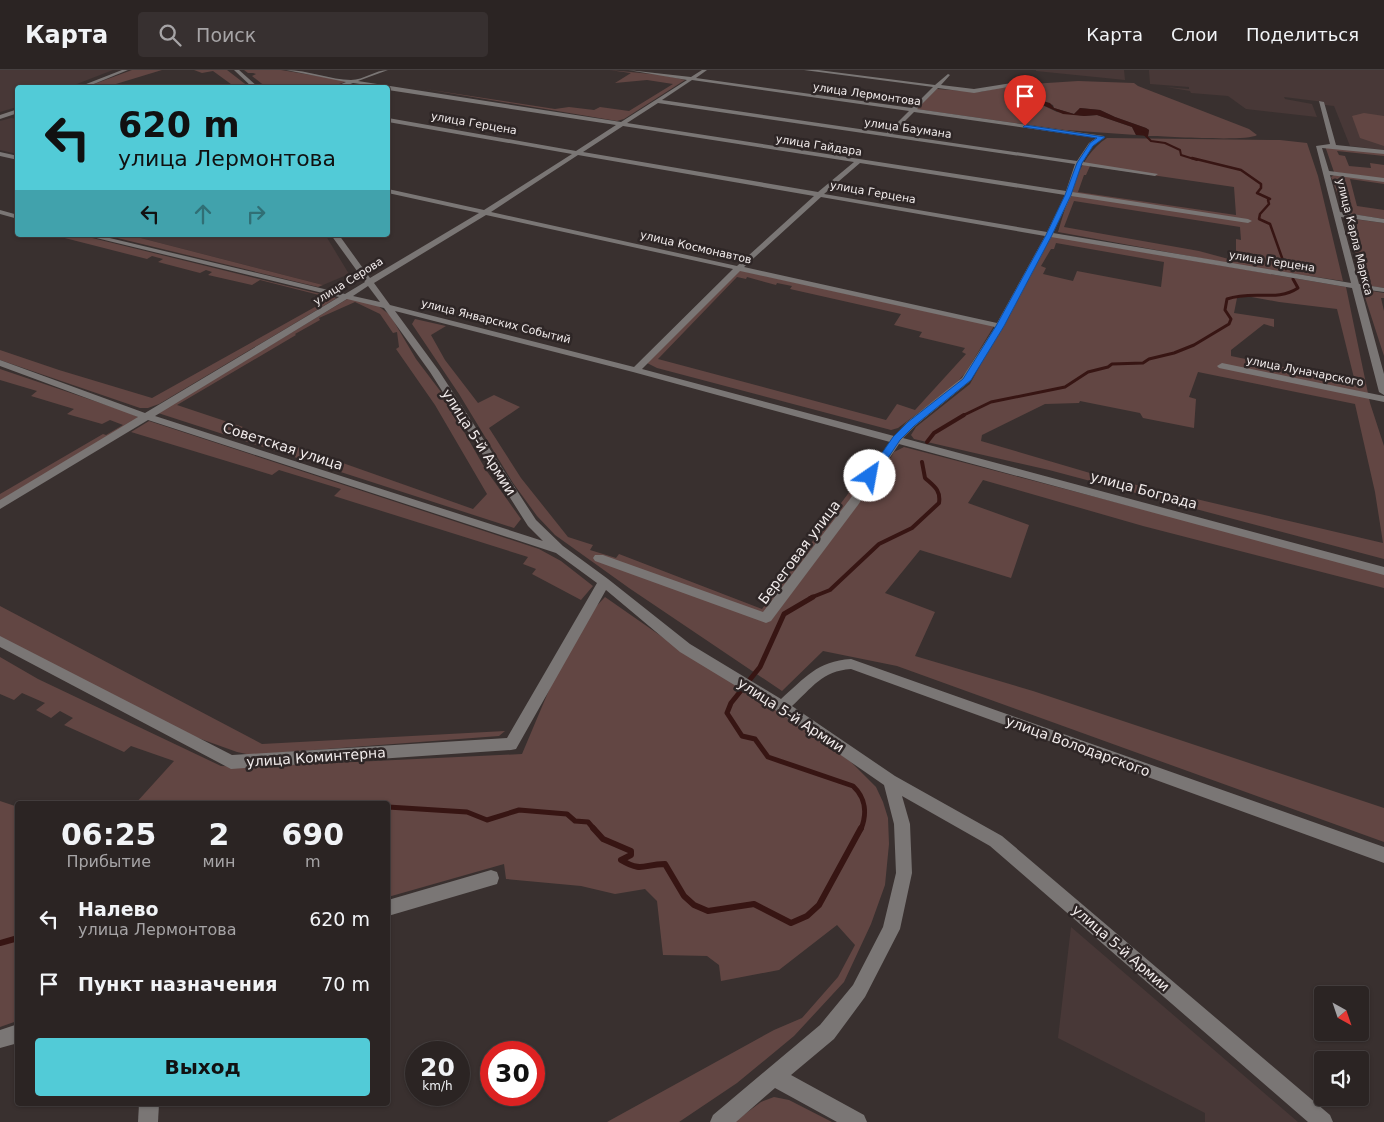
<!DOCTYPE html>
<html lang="ru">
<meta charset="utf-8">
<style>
body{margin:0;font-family:"DejaVu Sans",sans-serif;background:#373030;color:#f1f3f6;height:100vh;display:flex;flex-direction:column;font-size:19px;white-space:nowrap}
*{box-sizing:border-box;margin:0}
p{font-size:16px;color:#a6a4a6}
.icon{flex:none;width:28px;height:28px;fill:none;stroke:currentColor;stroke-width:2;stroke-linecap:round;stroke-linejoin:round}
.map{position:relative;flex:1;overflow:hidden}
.sheet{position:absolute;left:15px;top:731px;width:375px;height:305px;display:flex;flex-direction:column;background:#2b2423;border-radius:5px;box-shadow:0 1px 4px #0004,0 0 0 1px #474141}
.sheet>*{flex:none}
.guide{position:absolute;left:15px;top:15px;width:375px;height:152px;border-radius:5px;box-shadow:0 1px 4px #0004,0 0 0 1px #474141;background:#52cbd7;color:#111;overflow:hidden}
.needle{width:32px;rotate:140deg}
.tools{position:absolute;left:1314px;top:916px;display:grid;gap:10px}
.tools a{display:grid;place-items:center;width:55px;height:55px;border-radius:5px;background:#2b2423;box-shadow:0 1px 4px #0004,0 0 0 1px #474141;font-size:25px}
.speed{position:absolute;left:405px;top:971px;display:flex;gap:10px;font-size:25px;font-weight:700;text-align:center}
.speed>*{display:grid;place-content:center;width:65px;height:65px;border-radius:50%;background:#2b2423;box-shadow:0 1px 4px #0004,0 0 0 1px #474141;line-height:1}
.speed small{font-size:12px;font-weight:400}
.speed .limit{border:8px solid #d22;background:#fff;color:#111}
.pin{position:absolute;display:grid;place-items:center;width:42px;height:42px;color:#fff;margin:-51px -21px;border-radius:50% 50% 50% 0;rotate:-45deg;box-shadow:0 0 5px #0007}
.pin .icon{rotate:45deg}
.me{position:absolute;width:55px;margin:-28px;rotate:33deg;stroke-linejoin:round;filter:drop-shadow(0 0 4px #0008)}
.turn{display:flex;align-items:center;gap:18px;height:105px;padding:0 20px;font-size:22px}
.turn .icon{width:65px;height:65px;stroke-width:2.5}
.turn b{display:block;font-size:35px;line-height:42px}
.lanes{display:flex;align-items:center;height:48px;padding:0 20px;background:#0003;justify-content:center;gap:25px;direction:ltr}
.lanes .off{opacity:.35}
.eta{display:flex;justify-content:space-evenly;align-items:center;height:85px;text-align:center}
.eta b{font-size:30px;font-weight:800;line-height:35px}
.primary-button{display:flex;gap:10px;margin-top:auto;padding:10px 20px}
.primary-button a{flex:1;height:58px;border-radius:5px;background:#52cbd7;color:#111;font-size:20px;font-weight:800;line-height:58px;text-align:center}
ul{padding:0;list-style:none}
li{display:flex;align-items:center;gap:15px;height:65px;padding:0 20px}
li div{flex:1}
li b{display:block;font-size:19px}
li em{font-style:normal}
header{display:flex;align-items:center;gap:30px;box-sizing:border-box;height:70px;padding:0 25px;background:#2b2423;border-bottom:1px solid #474141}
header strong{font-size:24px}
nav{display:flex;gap:28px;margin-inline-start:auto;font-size:18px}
.search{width:350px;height:45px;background:#373030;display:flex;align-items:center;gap:12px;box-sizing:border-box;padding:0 18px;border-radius:5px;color:#a6a4a6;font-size:19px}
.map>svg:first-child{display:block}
.built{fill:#483837}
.green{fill:#624643;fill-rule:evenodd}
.water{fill:#371513}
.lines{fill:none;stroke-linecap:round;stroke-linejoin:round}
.stream-far5{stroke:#371513;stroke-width:2}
.stream-far4{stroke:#371513;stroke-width:2.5}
.stream-far3{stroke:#371513;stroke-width:3}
.stream-far2{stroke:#371513;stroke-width:4}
.stream-far1{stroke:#371513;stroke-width:5}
.stream{stroke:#371513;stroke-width:6}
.minor{fill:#7a7675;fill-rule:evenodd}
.route{fill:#1a73e8;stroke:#114b97}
.labels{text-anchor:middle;stroke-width:5;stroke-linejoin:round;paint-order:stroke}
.far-street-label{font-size:11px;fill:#f1ebeb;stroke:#2e2626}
.street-label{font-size:14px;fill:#f1ebeb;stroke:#2e2626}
</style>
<header>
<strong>Карта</strong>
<div class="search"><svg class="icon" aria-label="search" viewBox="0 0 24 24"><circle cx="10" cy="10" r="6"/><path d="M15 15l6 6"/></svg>Поиск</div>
<nav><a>Карта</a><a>Слои</a><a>Поделиться</a></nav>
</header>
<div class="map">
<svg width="1384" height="1052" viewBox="0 0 1384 1052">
<rect width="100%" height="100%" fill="#39302f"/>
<!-- built -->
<g class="built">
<path d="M 0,0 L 113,0 L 69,17 L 18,18 L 17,37 L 0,42 Z"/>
<path d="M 1036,0 L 1124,0 L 1125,10 L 1036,1 Z"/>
<path d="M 1149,0 L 1384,0 L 1384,80 L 1350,76 L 1334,36 L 1325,35 L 1324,32 L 1284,27 L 1285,29 L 1312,34 L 1317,47 L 1246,39 L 1228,26 L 1191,23 L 1190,21 L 1166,17 L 1189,19 L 1189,17 L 1150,14 Z"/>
<path d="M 11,48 L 17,49 L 17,84 L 0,80 L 0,51 Z"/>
<path d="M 129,165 L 322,165 L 323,167 L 326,166 L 349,204 L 323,215 Z"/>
<path d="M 1071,857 L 1298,1052 L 1205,1052 L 1205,1043 L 1058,968 Z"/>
</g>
<!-- green -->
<g class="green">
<path d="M 132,0 L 162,0 L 106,17 L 86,17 Z"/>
<path d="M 194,0 L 227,0 L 249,17 L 235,17 L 213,1 L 202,3 Z"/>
<path d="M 244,0 L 281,0 L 348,11 L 330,17 L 282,16 L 266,17 L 252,6 L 256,4 L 253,3 L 248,3 Z"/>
<path d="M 609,0 L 662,5 L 685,10 L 624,49 L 617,51 L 425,19 L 555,39 L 569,37 L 594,40 L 600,37 L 629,41 L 673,14 L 647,10 L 615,13 L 631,3 Z"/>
<path d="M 1078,11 L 1134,13 L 1138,16 L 1249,59 L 1257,65 C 1247,72 1166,66 1148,66 L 1149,60 L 1146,58 L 1115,47 L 1100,40 L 1080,38 L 1074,44 L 1054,38 L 1053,35 C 1043,31 1024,30 1018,22 L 1024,21 L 1016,15 Z"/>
<path d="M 1012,15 L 1019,19 L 1013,21 L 1019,27 L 1036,32 L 1057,42 L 1084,46 L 1097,45 L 1132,57 L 1136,65 L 1065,60 L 916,39 L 937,19 L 980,22 Z"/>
<path d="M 1364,43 L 1384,46 L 1384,76 L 1360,68 L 1352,46 Z"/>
<path d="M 1107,68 L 1280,70 L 1307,73 L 1318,106 L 1343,211 L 1249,197 L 1058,162 C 1068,131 1077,87 1107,68 ZM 1090,96 L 1234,117 L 1236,145 L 1078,122 L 1084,105 L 1086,105 ZM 1074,131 L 1240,157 L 1241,170 L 1236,169 L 1236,191 L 1199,181 L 1064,157 Z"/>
<path d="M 1325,76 L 1384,83 L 1384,86 L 1337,81 L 1339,85 L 1345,86 L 1349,96 L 1371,98 L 1370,93 L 1384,95 L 1384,109 L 1334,102 Z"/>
<path d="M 1334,105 L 1384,111 L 1384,114 L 1350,109 L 1357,136 L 1384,140 L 1384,149 L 1345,143 L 1331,107 Z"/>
<path d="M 1346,148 L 1384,153 L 1384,218 L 1363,215 Z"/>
<path d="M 53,165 L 80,165 L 337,228 L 159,334 L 148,338 L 140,338 L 0,290 L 0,280 L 59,300 L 152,328 L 331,228 L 260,210 L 252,215 L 208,205 L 212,202 L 206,200 L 200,203 L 158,192 L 163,189 L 152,186 L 147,189 Z"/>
<path d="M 105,165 L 129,165 L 323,215 L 318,217 Z"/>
<path d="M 1050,166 L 1346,217 L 1370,333 L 1384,376 L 1384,489 L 1049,400 L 914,369 L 911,365 L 916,357 L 970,314 ZM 1056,173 L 1164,192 L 1161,217 L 1077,201 L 1073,211 L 1043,204 L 1046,198 L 1041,196 L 1051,179 L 1054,179 ZM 1246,226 L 1279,232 L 1337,239 L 1355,312 L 1231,286 L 1231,280 L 1264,254 L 1274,257 L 1274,249 L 1234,243 L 1237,228 ZM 1198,302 L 1355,334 L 1375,422 L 1383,473 L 1107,408 L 981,371 L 982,365 L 1045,334 L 1079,333 L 1080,331 L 1140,343 L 1143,348 L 1194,358 L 1196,329 L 1189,327 Z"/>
<path d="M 738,200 L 994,256 L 966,302 L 954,316 L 898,358 L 891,360 L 657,298 L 647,293 ZM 737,207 L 746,209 L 747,207 L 776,215 L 777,213 L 792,216 L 790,219 L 901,244 L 894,255 L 922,262 L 919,267 L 965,278 L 962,282 L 966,284 L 915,340 L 897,334 L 886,350 L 658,289 Z"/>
<path d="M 1366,220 L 1384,223 L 1384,228 L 1381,228 L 1384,241 L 1384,286 L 1363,221 Z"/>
<path d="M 349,228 L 377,235 L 390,245 L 416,289 L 441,322 L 486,400 L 521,449 L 514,458 L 158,343 ZM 355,232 L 380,244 L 393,263 L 397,262 L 399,277 L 396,279 L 435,335 L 487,424 L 473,439 L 255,362 L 251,365 L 239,361 L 243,357 L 177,335 L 296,265 L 295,264 L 320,250 L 319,248 Z"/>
<path d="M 415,249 L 446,256 L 431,265 L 445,290 L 478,333 L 494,325 L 520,337 L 489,358 L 521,408 L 568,467 L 593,475 L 590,480 L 616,488 L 619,484 L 762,539 L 862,405 L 878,410 L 894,382 L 904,377 L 1384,502 L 1384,518 L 1143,456 L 983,410 L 968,433 L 1029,455 L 1011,508 L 920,480 L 885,523 L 935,542 L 915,586 L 1033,621 L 1384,738 L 1384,772 L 897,596 L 823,581 L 782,621 L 629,518 L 555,465 L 537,446 L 513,413 L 459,324 L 412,254 Z"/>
<path d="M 0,299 L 127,342 L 138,347 L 137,349 L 0,432 L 0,424 L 103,364 L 106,365 L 123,355 L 110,350 L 102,354 L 67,344 L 74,339 L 31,326 L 37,321 L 0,310 Z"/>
<path d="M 149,351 L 539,479 L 561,491 L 593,516 L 581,530 L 532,504 L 536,499 L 523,494 L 528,487 L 334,426 L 341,419 L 279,400 L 272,405 L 131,362 Z"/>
<path d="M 605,527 L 671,573 L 778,640 L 851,692 L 876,717 L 883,732 L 888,748 L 889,774 L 885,815 L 871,854 L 844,912 L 794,966 L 737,1013 L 679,1052 L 607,1052 L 774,960 L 802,948 L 838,907 L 855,875 L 837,855 L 779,900 L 721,911 L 719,895 L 707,886 L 663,885 L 657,831 L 645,819 L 615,824 L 581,816 L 506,809 L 504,794 L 388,827 L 388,734 L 135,734 L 174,691 L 131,676 L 124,682 L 64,655 L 73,648 L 60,641 L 51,648 L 36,640 L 45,633 L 22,623 L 14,630 L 0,624 L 0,587 L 38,609 L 221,696 L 249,697 L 522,684 L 552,613 L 589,544 Z"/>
<path d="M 0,536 L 262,674 L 505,661 L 499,666 L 274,683 L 256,686 L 237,682 L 173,659 L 0,573 Z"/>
<path d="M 0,731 L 18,737 L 17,951 L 0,957 Z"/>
<path d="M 774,1027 L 789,1030 L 832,1052 L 734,1052 L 761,1032 Z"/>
</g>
<!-- water -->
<path class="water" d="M 1012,15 L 1025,19 L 1024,21 L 1018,22 L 1020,25 L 1050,33 L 1054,38 L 1074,44 L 1080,38 L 1100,40 L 1115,47 L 1146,58 L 1149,60 L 1148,66 L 1136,65 L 1132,57 L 1097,45 L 1084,46 L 1063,44 L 1036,32 L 1015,25 L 1013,21 L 1019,19 Z"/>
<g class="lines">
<!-- stream-far5 -->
<path class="stream-far5" d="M 1142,62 L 1151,71 L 1165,73 L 1180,80 L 1181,85 L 1197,90"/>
<!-- stream-far4 -->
<path class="stream-far4" d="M 1192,88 L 1241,100 L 1261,114 L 1261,118 L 1257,123 L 1270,129 L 1268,130 L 1269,134 L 1260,144 L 1259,149 L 1270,154 L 1286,199"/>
<!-- stream-far3 -->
<path class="stream-far3" d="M 962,346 L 991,332 L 1065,317 L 1088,302 L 1108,297 L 1112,294 L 1143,293 L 1149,289 L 1174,283 L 1194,275 L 1229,254 L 1231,249 L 1225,240 L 1227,229 C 1253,220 1277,232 1298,218 L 1293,209"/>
<!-- stream-far2 -->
<g class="stream-far2">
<path d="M 927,372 L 934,363 L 964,345"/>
<path d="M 810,528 L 830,520 L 879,474 L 912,458 L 939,433 C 941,420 934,416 925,408 L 922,392"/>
</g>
<!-- stream-far1 -->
<g class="stream-far1">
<path d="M 813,527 L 784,544 L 760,597 L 731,633 L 727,643 L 742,666 L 755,669 L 768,687 L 853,716 C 866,728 867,744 861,759"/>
<path d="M 388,737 L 467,742 L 487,750 L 519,740 L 567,744 L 575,751 L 588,752 L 594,759"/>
</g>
<!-- stream -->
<g class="stream">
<path d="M 593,758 L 603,769 L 631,781 L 631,785 L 621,790 C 643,803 643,794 665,794 L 684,826 L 694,835 L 708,841 L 754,834 L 791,853 L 807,846 L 819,835 L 861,758"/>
<path d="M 0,873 L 18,868"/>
</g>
<!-- minor -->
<g class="minor">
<path d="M 122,0 L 128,0 L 84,18 L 76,18 Z"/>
<path d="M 234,0 L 239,0 L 259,18 L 253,18 Z"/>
<path d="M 286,0 C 308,0 331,10 351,10 C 364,10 375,0 388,0 L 358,11 L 621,52 L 687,10 L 628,0 L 691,7 L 702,0 L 707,0 L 696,8 L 912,38 L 933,17 L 804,0 L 818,0 L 935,15 L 948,4 L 950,5 L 941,15 L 974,19 L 1018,12 L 1020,15 L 974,23 L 938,18 L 917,39 L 1104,66 L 1104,68 L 1093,75 L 1083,92 L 1158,104 L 1155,106 L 1081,95 L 1072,122 L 1248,149 L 1252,151 L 1248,153 L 1071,126 L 1053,163 L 1351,213 L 1316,76 L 1330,74 L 1319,31 L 1324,32 L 1336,75 L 1384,80 L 1384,84 L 1322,78 L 1329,101 L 1384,108 L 1384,112 L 1330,105 L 1340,142 L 1384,149 L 1384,153 L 1341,147 L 1359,214 L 1384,218 L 1384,222 L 1361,219 L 1384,304 L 1384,325 L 1379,322 L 1352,218 L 1051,167 L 1004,256 L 969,312 L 915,356 L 903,368 L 1384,497 L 1384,505 L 899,374 L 858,435 L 771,551 L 766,553 L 595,491 L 593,488 L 595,485 L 603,485 L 763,542 L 850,429 L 890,372 L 633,302 L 395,241 L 439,301 L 536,450 L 563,476 L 608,509 L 690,574 L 781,629 C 805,608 817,591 851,589 L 1384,777 L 1384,793 L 851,599 C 822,601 812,618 792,636 L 895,706 L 1002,766 L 1330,1045 L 1333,1052 L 1308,1052 L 990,776 L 902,726 L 910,754 L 912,803 L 900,859 L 865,927 L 834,969 L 791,1005 L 864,1045 L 867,1052 L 837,1052 L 775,1018 L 736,1052 L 710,1052 L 713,1045 L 820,955 L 853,915 L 883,857 L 896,803 L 894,754 L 884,715 L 777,641 L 680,582 L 606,520 L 516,679 L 511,680 L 231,699 L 0,577 L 0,566 L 232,685 L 507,668 L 597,513 L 556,483 L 148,350 L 0,439 L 0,430 L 138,347 L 0,296 L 0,290 L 145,343 L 339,227 L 84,165 L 97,165 L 345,224 L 365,212 L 331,165 L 339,165 L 370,208 L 479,143 L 388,123 L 388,119 L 484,140 L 572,84 L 388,52 L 388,48 L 576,81 L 616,55 L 388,20 L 388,18 L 353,13 L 340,18 L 332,18 L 346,12 ZM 692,10 L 909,41 L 887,63 L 662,30 ZM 658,33 L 1075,94 L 1066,121 L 627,53 ZM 914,42 L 1096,68 L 1089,73 L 1077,91 L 892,64 ZM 623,56 L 854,92 L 818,122 L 583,82 ZM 578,85 L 814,126 L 737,196 L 491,142 ZM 860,93 L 1065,125 L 1047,162 L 824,124 ZM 821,127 L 1045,166 L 997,253 L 744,197 ZM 486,145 L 733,199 L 634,297 L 390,235 L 374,213 ZM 740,201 L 995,257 L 962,308 L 907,352 L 894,366 L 642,299 ZM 368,216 L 380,232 L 353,226 ZM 347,229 L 384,238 L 430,302 L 528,456 L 543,471 L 155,346 Z"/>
<path d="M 18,39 L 18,43 L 0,49 L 0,45 Z"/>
<path d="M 0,82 L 18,86 L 18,90 L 0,86 Z"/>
<path d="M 0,140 L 18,145 L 18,149 L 0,144 Z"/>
<path d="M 1222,293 L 1384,326 L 1384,332 L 1219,298 L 1217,296 Z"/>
<path d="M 491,800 L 497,802 L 499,808 L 497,814 L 388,846 L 388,830 Z"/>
<path d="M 18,954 L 18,973 L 0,978 L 0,960 Z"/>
<path d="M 139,1034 L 159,1034 L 158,1052 L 138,1052 Z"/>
</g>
</g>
<!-- route -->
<path class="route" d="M 1025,55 L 1105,67 L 1093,76 L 1082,93 L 1071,125 L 1052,165 L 1004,256 L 971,310 L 914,356 L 900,370 L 874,409 L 867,409 L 866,406 L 893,367 L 908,352 L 963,309 L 996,256 L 1046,165 L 1065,125 L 1077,93 L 1090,73 L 1097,68 L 1023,57 Z"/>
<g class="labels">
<!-- far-street labels -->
<g class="far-street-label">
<text transform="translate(867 24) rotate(8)" y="4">улица Лермонтова</text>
<text transform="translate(474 53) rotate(10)" y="4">улица Герцена</text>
<text transform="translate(908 58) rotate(8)" y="4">улица Баумана</text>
<text transform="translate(819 75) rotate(9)" y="4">улица Гайдара</text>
<text transform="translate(873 122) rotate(10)" y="4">улица Герцена</text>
<text transform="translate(1355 167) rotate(76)" y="4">улица Карла Маркса</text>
<text transform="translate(696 177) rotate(13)" y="4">улица Космонавтов</text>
<text transform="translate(1272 191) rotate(9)" y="4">улица Герцена</text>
<text transform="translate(348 211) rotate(-32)" y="4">улица Серова</text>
<text transform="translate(496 251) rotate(14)" y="4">улица Январских Событий</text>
<text transform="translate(1305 301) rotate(11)" y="4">улица Луначарского</text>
</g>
<!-- street labels -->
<g class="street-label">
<text transform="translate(479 372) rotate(57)" y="5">улица 5-й Армии</text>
<text transform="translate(283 376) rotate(18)" y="5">Советская улица</text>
<text transform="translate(1144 420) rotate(15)" y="5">улица Бограда</text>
<text transform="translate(799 482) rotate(-53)" y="5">Береговая улица</text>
<text transform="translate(791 645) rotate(33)" y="5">улица 5-й Армии</text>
<text transform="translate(1078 676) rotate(20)" y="5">улица Володарского</text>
<text transform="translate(316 687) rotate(-4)" y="5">улица Коминтерна</text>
<text transform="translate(1121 878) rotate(41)" y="5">улица 5-й Армии</text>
</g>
</g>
</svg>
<div class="tools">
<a><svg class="needle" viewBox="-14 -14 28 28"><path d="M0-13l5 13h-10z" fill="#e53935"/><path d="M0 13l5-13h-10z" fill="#a6a4a6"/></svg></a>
<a><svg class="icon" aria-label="sound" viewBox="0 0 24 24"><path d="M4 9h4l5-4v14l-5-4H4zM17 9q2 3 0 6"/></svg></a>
</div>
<div class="speed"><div>20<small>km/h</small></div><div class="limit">30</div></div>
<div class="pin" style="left:1025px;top:56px;background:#d93025"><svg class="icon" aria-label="arrive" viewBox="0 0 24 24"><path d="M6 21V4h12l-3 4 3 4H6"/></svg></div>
<svg class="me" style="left:870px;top:406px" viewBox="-20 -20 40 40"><circle r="19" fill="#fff"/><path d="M0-13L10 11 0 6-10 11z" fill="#1a73e8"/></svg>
<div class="guide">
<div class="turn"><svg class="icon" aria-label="left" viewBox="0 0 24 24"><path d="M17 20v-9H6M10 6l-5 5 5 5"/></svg><div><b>620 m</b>улица Лермонтова</div></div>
<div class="lanes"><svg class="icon" aria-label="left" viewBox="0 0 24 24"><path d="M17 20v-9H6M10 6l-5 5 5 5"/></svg><svg class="icon off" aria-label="ahead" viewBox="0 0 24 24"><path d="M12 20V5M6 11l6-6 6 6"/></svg><svg class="icon off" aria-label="right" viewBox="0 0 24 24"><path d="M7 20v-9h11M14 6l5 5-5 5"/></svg></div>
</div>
<section class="sheet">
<div class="eta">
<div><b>06:25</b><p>Прибытие</p></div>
<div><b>2</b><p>мин</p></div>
<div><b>690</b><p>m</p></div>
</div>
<ul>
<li><svg class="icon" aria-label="left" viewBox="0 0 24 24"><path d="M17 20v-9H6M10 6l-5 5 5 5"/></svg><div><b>Налево</b><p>улица Лермонтова</p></div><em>620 m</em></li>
<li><svg class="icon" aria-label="arrive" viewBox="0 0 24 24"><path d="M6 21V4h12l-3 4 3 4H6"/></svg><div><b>Пункт назначения</b></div><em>70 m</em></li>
</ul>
<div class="primary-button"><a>Выход</a></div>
</section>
</div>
